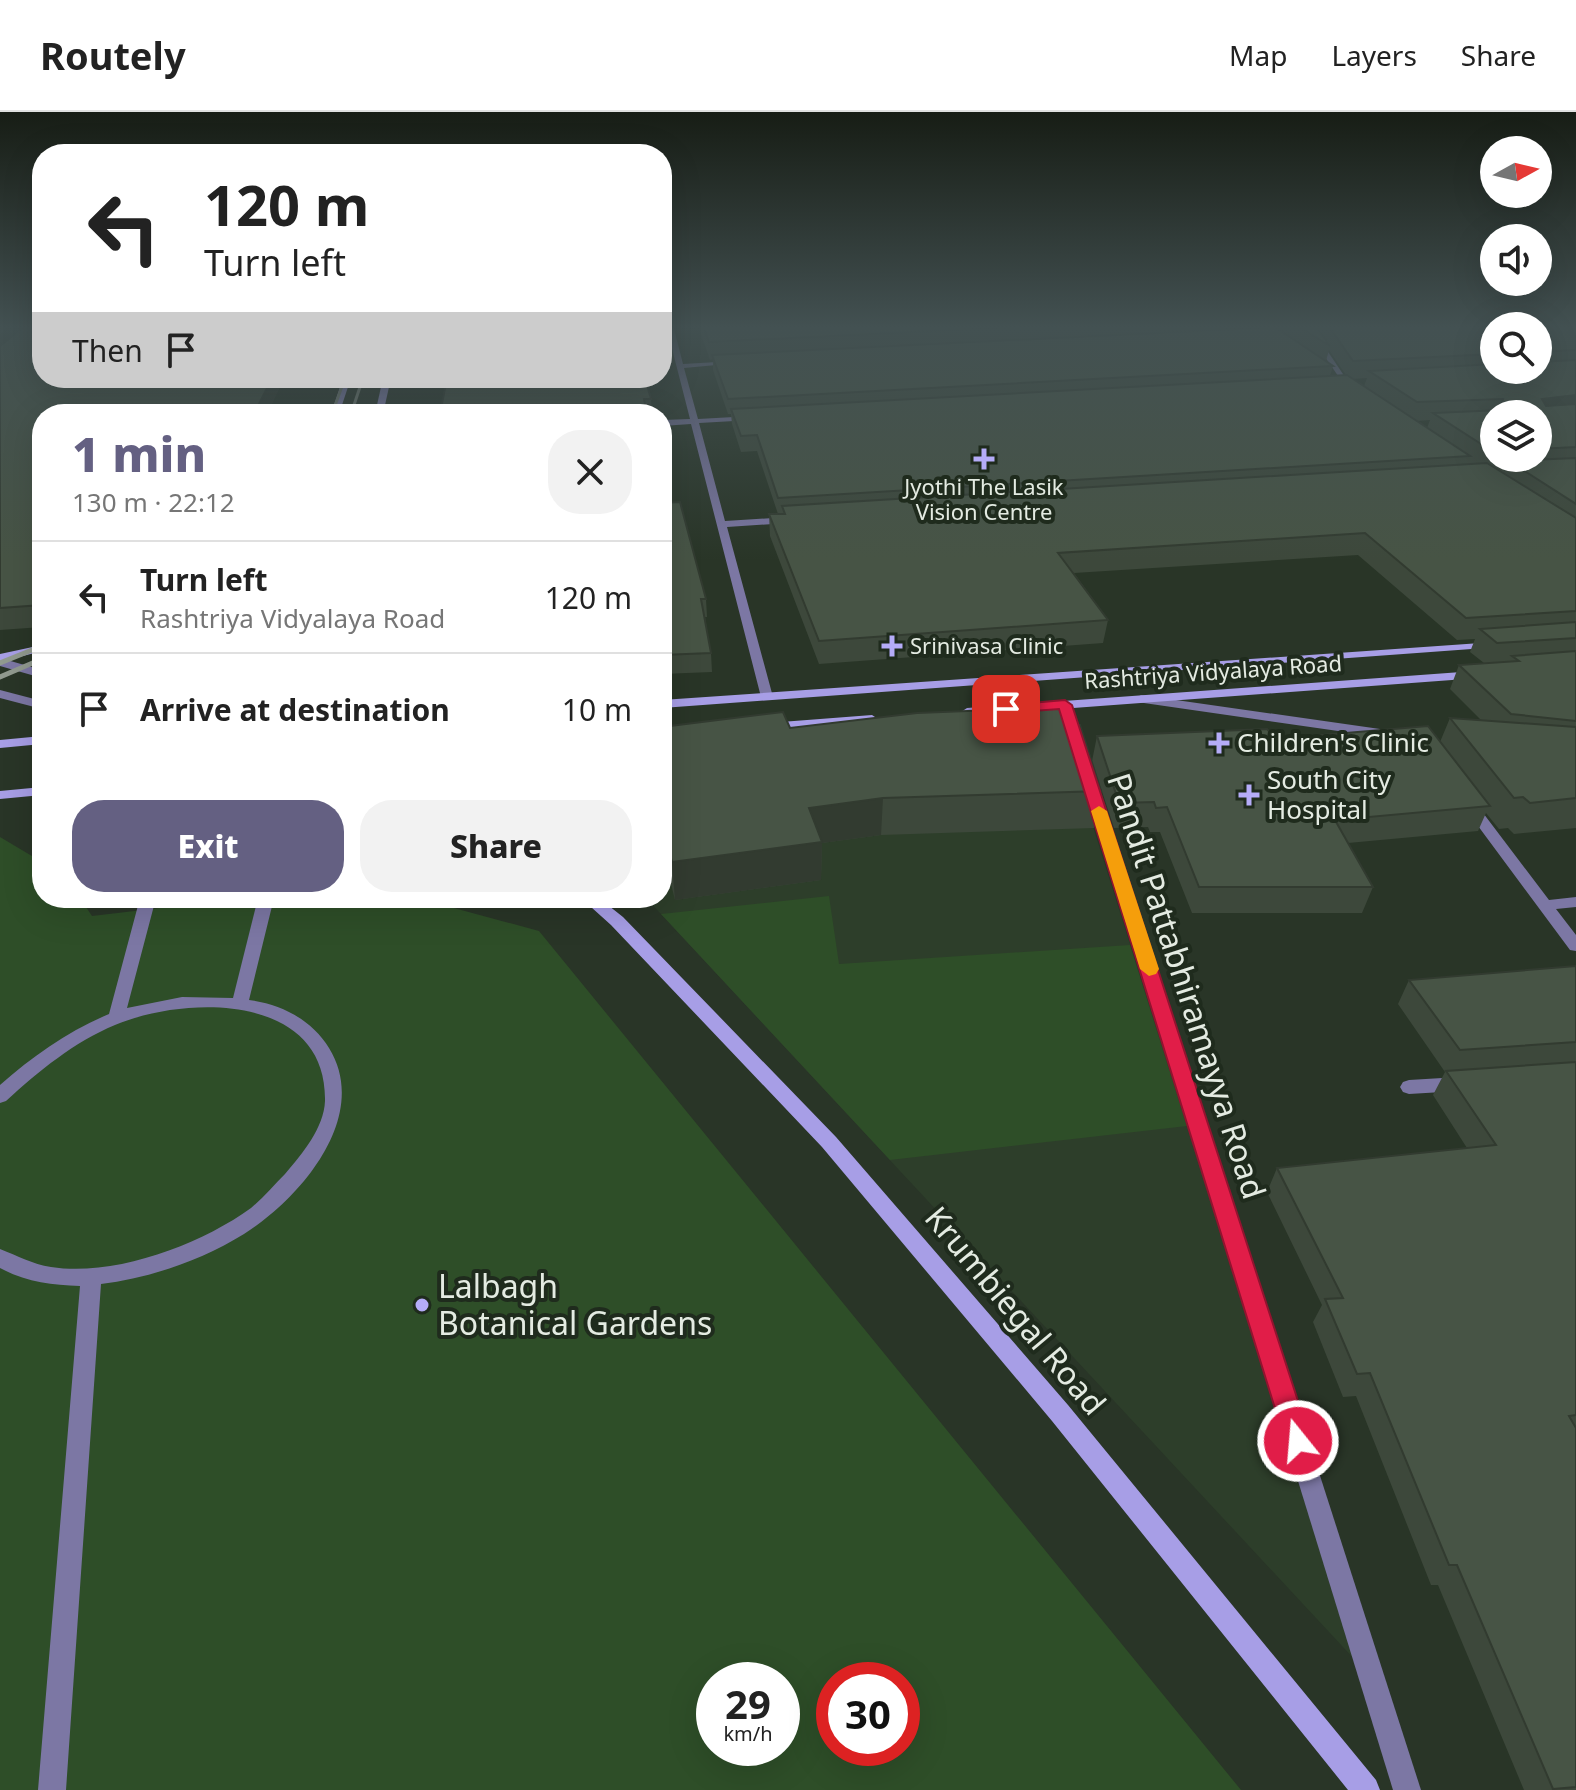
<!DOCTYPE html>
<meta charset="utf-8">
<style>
body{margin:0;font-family:"Noto Sans",sans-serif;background:#f2f2f2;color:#222;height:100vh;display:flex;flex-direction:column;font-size:30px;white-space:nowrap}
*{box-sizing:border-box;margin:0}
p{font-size:26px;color:#767676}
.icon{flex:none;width:44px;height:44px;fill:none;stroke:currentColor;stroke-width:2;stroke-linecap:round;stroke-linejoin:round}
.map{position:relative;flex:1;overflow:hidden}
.drawer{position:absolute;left:32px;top:292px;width:640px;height:504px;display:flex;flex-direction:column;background:#fff;border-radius:32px;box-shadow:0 8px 32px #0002}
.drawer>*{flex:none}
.guide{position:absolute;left:32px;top:32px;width:640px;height:244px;border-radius:32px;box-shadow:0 8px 32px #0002;background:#fff;color:#222;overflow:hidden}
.needle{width:52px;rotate:82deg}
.buttons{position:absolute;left:1480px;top:24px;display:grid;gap:16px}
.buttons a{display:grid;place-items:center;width:72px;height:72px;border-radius:50%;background:#fff;box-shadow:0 8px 32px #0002;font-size:40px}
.speed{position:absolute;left:696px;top:1550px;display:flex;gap:16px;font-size:40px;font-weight:700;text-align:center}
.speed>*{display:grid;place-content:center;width:104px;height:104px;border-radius:50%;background:#fff;box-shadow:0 8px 32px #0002;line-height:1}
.speed small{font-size:20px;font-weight:400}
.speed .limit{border:12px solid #d22;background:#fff;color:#111}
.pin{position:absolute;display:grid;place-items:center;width:68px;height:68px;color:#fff;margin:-34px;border-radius:16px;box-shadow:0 4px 12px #0006}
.me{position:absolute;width:88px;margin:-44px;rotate:343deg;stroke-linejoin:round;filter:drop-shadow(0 0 6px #0008)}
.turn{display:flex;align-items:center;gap:28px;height:168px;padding:0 40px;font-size:36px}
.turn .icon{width:104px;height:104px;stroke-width:2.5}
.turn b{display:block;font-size:56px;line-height:68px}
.then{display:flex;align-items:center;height:76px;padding:0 40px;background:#0003;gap:16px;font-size:30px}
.round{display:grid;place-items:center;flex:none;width:84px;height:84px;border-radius:32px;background:#f2f2f2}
.headline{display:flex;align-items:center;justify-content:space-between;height:136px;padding:0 40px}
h1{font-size:48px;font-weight:800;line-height:60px;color:#646082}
.primary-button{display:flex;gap:16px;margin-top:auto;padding:16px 40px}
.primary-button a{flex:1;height:92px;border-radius:32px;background:#646082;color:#fff;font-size:32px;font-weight:800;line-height:92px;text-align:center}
.primary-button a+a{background:#f2f2f2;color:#222}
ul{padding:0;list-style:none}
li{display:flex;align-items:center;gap:24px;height:112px;padding:0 40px;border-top:2px solid #e0e0e0}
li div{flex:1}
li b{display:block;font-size:30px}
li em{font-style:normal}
header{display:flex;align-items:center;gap:48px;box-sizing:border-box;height:112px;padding:0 40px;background:#fff;border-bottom:2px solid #e0e0e0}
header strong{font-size:38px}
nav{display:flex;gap:44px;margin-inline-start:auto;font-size:28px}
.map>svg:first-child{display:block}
.built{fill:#2d3e2a}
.green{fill:#2e4e28;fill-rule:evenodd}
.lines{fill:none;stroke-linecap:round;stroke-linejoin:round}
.pedestrian{fill:#7c77a4;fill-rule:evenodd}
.minor{fill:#7c77a4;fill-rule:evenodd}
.tertiary{fill:#7c77a4;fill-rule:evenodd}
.secondary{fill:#a79ee6;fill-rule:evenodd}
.rail-far1{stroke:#919a8f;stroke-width:3}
.rail{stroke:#919a8f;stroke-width:5}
.wall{fill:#3d483b;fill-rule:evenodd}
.shaded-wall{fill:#323b30}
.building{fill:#475445;stroke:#323b30;stroke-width:2}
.route{fill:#e11d48;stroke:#92132f;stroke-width:2}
.slow{fill:#f59e0b}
.poi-dot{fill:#b5acf8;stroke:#1f2b1d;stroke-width:3}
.labels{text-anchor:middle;stroke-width:8;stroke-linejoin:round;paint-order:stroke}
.far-poi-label{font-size:22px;fill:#e4ebe2;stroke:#1f2b1d}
.far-street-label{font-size:22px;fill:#e4ebe2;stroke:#1f2b1d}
.poi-label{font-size:26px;fill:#e4ebe2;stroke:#1f2b1d;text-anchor:start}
.near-street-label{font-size:32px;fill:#e4ebe2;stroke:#1f2b1d}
.near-poi-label{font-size:32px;fill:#e4ebe2;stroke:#1f2b1d;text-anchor:start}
</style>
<header>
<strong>Routely</strong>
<nav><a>Map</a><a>Layers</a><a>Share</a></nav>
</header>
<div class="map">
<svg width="1576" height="1678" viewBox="0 0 1576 1678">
<rect width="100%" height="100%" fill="#293527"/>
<!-- built -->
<path class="built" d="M 1060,610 L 1356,1549 L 646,786 L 662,786 L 662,639 Z"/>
<!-- green -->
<g class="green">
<path d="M 0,725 L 42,750 L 42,786 L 80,786 L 92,804 L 245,786 L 417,786 L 539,819 L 1241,1678 L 0,1678 ZM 714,1568 L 782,1568 L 782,1636 L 714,1636 ZM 834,1568 L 902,1568 L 902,1636 L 834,1636 Z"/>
<path d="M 829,784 L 839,852 L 1130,833 L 1187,1014 L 890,1048 L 661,802 Z"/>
</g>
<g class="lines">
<!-- pedestrian -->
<path class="pedestrian" d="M 140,786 L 156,786 L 127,896 L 182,885 L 233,886 L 258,786 L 274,786 L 249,888 C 281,892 312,908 329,936 C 371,1004 301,1086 244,1122 C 202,1148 150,1166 101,1172 L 66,1678 L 38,1678 L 80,1174 C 51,1173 26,1170 0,1156 L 0,1137 C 18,1144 32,1152 51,1155 C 114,1165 200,1133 251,1096 C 263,1086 274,1073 285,1062 C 302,1042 324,1016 325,989 C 327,881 187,883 115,913 C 74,930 39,959 6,989 L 0,991 L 0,973 C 33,944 68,919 109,902 Z"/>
<!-- minor -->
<g class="minor">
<path d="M 666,213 L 673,213 L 683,252 L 734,249 L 738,251 L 684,256 L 698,307 L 752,304 L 756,306 L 752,308 L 699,311 L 725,409 L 788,405 L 793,408 L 788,411 L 727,415 L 773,585 L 771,588 L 763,588 L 761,585 L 691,312 L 662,314 L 662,308 L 690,307 Z"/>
<path d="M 1303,213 L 1310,213 L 1351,274 L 1345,274 Z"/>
<path d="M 1141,583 L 1387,618 L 1393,622 L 1387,626 L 1137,590 L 1135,587 Z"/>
<path d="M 1092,672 L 1099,676 L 1421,1678 L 1393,1678 L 1085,676 Z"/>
<path d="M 1469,688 L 1474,689 L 1549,788 L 1576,785 L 1576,795 L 1556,797 L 1576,823 L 1576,839 L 1570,838 L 1464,695 L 1462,692 Z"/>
<path d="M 1459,965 L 1465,967 L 1468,972 L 1465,977 L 1459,979 L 1409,982 L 1403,980 L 1400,975 L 1403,970 L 1409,968 Z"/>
</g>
<!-- tertiary -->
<g class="tertiary">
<path d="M 0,546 L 42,558 L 42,566 L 0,554 Z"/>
<path d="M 0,578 L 42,589 L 42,597 L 0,586 Z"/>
</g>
<!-- secondary -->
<g class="secondary">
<path d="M 343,266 L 351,266 L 339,302 L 331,302 Z"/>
<path d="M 383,266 L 391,266 L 383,302 L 375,302 Z"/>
<path d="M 1495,530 L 1501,533 L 1499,535 L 662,596 L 662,588 Z"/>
<path d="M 42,533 L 42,539 L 0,550 L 0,542 Z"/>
<path d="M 1475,559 L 1481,563 L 1479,566 L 967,604 L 961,600 L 967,596 Z"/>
<path d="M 872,603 L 878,607 L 876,610 L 768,619 L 762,615 L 768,611 Z"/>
<path d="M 42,624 L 42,632 L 0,636 L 0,628 Z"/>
<path d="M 42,675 L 42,683 L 0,687 L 0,679 Z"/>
<path d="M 581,786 L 599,786 L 623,805 L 836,1025 L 1068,1293 L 1376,1668 L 1380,1678 L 1348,1678 L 1052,1309 L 822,1035 L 611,813 Z"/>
</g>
<!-- rail-far1 -->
<g class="rail-far1">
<path d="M 332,302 L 345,266"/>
<path d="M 351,302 L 363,266"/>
</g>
<!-- rail -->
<g class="rail">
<path d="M 0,551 L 42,534"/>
<path d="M 0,565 L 42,547"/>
</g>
</g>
<!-- wall -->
<g class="wall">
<path d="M 698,213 L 1259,213 L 1258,216 L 1270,215 L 1267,213 L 1576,213 L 1576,716 L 1514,722 L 1508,716 L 1499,717 L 1486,701 L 1478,719 L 1348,731 L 1373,775 L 1362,801 L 1192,801 L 1160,720 L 1150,720 L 1148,715 L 1114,716 L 1092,649 L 1097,624 L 1440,630 L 1450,606 L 1482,609 L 1450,577 L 1459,553 L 1484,551 L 1470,540 L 1475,527 L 1457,528 L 1358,443 L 1074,461 L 1108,508 L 1103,531 L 819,552 L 770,424 L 769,402 L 778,402 L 757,339 L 741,340 L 732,312 L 731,302 L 728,302 L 713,258 L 713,247 L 710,248 ZM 1494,214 L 1538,214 L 1538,258 L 1494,258 ZM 1329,238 L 1346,263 L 1330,264 L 1333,254 L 1326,249 ZM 1367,266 L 1364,274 L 1352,267 ZM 1494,302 L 1538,302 L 1538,346 L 1494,346 ZM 1430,308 L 1427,316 L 1416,309 Z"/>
<path d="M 42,266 L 284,266 L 267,302 L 42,302 L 42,515 L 0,518 L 0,496 Z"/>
<path d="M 651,287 L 652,302 L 440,302 Z"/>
<path d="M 662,391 L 706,487 L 707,505 L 705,505 L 711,541 L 712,560 L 662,562 Z"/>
<path d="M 1074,613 L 1101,679 L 1094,716 L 881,723 L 822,731 L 821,768 L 675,788 L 666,752 L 662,753 L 662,615 L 790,616 Z"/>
<path d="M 1576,854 L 1576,1678 L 1524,1678 L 1438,1473 L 1431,1473 L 1356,1284 L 1343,1285 L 1313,1210 L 1322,1193 L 1267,1080 L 1277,1056 L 1467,1036 L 1433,983 L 1445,960 L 1398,892 L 1409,868 Z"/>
</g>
<!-- shaded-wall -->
<g class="shaded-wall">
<path d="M 11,213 L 34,213 L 0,245 L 0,223 Z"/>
<path d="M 272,266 L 284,266 L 267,302 L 254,302 Z"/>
<path d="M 1576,283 L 1576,301 L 1538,306 L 1542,287 Z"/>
<path d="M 883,686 L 881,723 L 822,731 L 821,768 L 675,788 L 672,750 L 809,696 Z"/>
<path d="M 662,715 L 663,715 L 666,752 L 662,753 Z"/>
</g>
<!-- building -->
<g class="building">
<path d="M 0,213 L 11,213 L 0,223 Z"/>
<path d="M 26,213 L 42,213 L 42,266 L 272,266 L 254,302 L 42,302 L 42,493 L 0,496 L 0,234 Z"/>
<path d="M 703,213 L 1056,213 L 709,230 Z"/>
<path d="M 1296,213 L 1315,213 L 1330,234 Z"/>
<path d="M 1328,213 L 1576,213 L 1576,238 L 1538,240 L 1538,214 L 1494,214 L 1494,242 L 1353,249 Z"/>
<path d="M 1275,215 L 1333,254 L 728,287 L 712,243 Z"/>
<path d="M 1576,248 L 1576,283 L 1542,287 L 1546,294 L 1576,292 L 1576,335 L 1538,337 L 1538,302 L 1494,302 L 1494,339 L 1492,339 L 1433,301 L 1501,298 L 1503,287 L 1417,290 L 1369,259 L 1494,252 L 1494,258 L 1538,258 L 1538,250 Z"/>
<path d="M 1347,263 L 1470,344 L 778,386 L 757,323 L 741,324 L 731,297 Z"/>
<path d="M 447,266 L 645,266 L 651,287 L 644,287 L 647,302 L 440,302 Z"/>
<path d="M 1576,346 L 1576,392 L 1509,349 Z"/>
<path d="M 1487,351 L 1576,406 L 1576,499 L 1466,506 L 1365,421 L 1058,441 L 1108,508 L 819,529 L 769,402 L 785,402 L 782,394 Z"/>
<path d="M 680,390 L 706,487 L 701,487 L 711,541 L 662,543 L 662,391 Z"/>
<path d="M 1576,510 L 1576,526 L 1497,531 L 1480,517 Z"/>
<path d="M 1576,539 L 1576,609 L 1511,602 L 1459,553 L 1519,549 L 1512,544 Z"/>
<path d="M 1067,595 L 1074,613 L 1080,613 L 1101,679 L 883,686 L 809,696 L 822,730 L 672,750 L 663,715 L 662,715 L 662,615 L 783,600 L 790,616 L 917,601 Z"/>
<path d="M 1450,606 L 1576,615 L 1576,686 L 1530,691 L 1523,685 L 1514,686 Z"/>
<path d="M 1428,614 L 1490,694 L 1335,708 L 1373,775 L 1199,775 L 1167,695 L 1156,696 L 1154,690 L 1119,691 L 1097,624 L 1267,617 L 1275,627 Z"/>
<path d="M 1576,854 L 1576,930 L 1460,938 L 1409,868 Z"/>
<path d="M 1576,950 L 1576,1303 L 1569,1304 L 1576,1316 L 1576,1675 L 1553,1677 L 1457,1453 L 1449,1453 L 1370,1261 L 1357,1262 L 1325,1187 L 1343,1186 L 1277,1056 L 1496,1033 L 1446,959 Z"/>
</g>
<!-- sky -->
<linearGradient id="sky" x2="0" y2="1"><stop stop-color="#171d15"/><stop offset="0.48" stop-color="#435152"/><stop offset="1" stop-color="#435152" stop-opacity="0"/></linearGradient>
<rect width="1576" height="448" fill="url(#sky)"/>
<!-- route -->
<path class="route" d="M 1065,588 L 1072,593 L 1311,1329 L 1307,1338 L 1298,1341 L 1289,1338 L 1285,1329 L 1059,597 L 1006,601 L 999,597 L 1006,593 Z"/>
<!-- slow -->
<path class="slow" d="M 1099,694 L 1107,699 L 1159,857 L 1156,862 L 1149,864 L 1140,857 L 1091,699 Z"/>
<!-- markers -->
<g class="poi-dot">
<path d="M980 335h8v8h8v8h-8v8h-8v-8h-8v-8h8z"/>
<path d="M888 522h8v8h8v8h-8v8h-8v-8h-8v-8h8z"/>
<path d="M1215 619h8v8h8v8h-8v8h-8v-8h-8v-8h8z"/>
<path d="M1245 671h8v8h8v8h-8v8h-8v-8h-8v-8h8z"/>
<circle cx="422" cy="1193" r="8"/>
</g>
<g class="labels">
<!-- far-poi labels -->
<g class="far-poi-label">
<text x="984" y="383">Jyothi The Lasik<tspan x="984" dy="25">Vision Centre</tspan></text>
<text x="910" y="542" text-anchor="start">Srinivasa Clinic</text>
</g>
<!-- far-street labels -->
<g class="far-street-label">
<text transform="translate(1213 560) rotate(-4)" y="8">Rashtriya Vidyalaya Road</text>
</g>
<!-- poi labels -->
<g class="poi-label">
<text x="1237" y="640">Children's Clinic</text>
<text x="1267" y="677">South City<tspan x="1267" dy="30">Hospital</tspan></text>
</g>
<!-- near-street labels -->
<g class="near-street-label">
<text transform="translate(1186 874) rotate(72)" y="11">Pandit Pattabhiramayya Road</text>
<text transform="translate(1015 1199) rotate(50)" y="11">Krumbiegal Road</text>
</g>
<!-- near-poi labels -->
<g class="near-poi-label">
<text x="438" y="1186">Lalbagh<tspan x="438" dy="37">Botanical Gardens</tspan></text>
</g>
</g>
</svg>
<div class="buttons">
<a><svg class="needle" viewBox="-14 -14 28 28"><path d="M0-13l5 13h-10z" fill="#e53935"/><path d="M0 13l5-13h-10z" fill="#767676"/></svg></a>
<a><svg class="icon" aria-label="sound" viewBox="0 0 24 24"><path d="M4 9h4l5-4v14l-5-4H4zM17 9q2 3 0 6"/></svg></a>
<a><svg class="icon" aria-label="search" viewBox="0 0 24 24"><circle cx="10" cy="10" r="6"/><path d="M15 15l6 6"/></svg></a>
<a><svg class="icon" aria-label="layers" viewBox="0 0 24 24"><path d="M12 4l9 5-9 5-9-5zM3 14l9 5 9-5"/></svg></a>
</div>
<div class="speed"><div>29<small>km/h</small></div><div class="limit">30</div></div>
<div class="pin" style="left:1006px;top:597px;background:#d93025"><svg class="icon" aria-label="arrive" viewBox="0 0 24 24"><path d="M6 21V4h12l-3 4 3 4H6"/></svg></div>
<svg class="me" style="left:1298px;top:1329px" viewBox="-20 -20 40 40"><circle r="17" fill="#e11d48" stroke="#fff" stroke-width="3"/><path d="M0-11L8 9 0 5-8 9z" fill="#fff"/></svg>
<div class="guide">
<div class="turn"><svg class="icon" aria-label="left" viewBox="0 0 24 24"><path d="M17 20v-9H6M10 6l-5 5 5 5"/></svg><div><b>120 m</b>Turn left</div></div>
<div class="then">Then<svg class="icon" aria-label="arrive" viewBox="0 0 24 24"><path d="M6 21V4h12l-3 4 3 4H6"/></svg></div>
</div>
<section class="drawer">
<div class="headline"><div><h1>1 min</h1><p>130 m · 22:12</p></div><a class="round"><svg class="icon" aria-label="close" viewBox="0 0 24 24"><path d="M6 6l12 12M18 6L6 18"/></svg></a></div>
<ul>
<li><svg class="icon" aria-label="left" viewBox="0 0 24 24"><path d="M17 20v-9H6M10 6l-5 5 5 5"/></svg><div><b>Turn left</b><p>Rashtriya Vidyalaya Road</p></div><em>120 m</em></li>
<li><svg class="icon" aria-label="arrive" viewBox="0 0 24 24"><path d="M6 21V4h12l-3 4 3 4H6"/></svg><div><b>Arrive at destination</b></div><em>10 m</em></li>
</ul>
<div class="primary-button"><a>Exit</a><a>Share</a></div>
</section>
</div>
